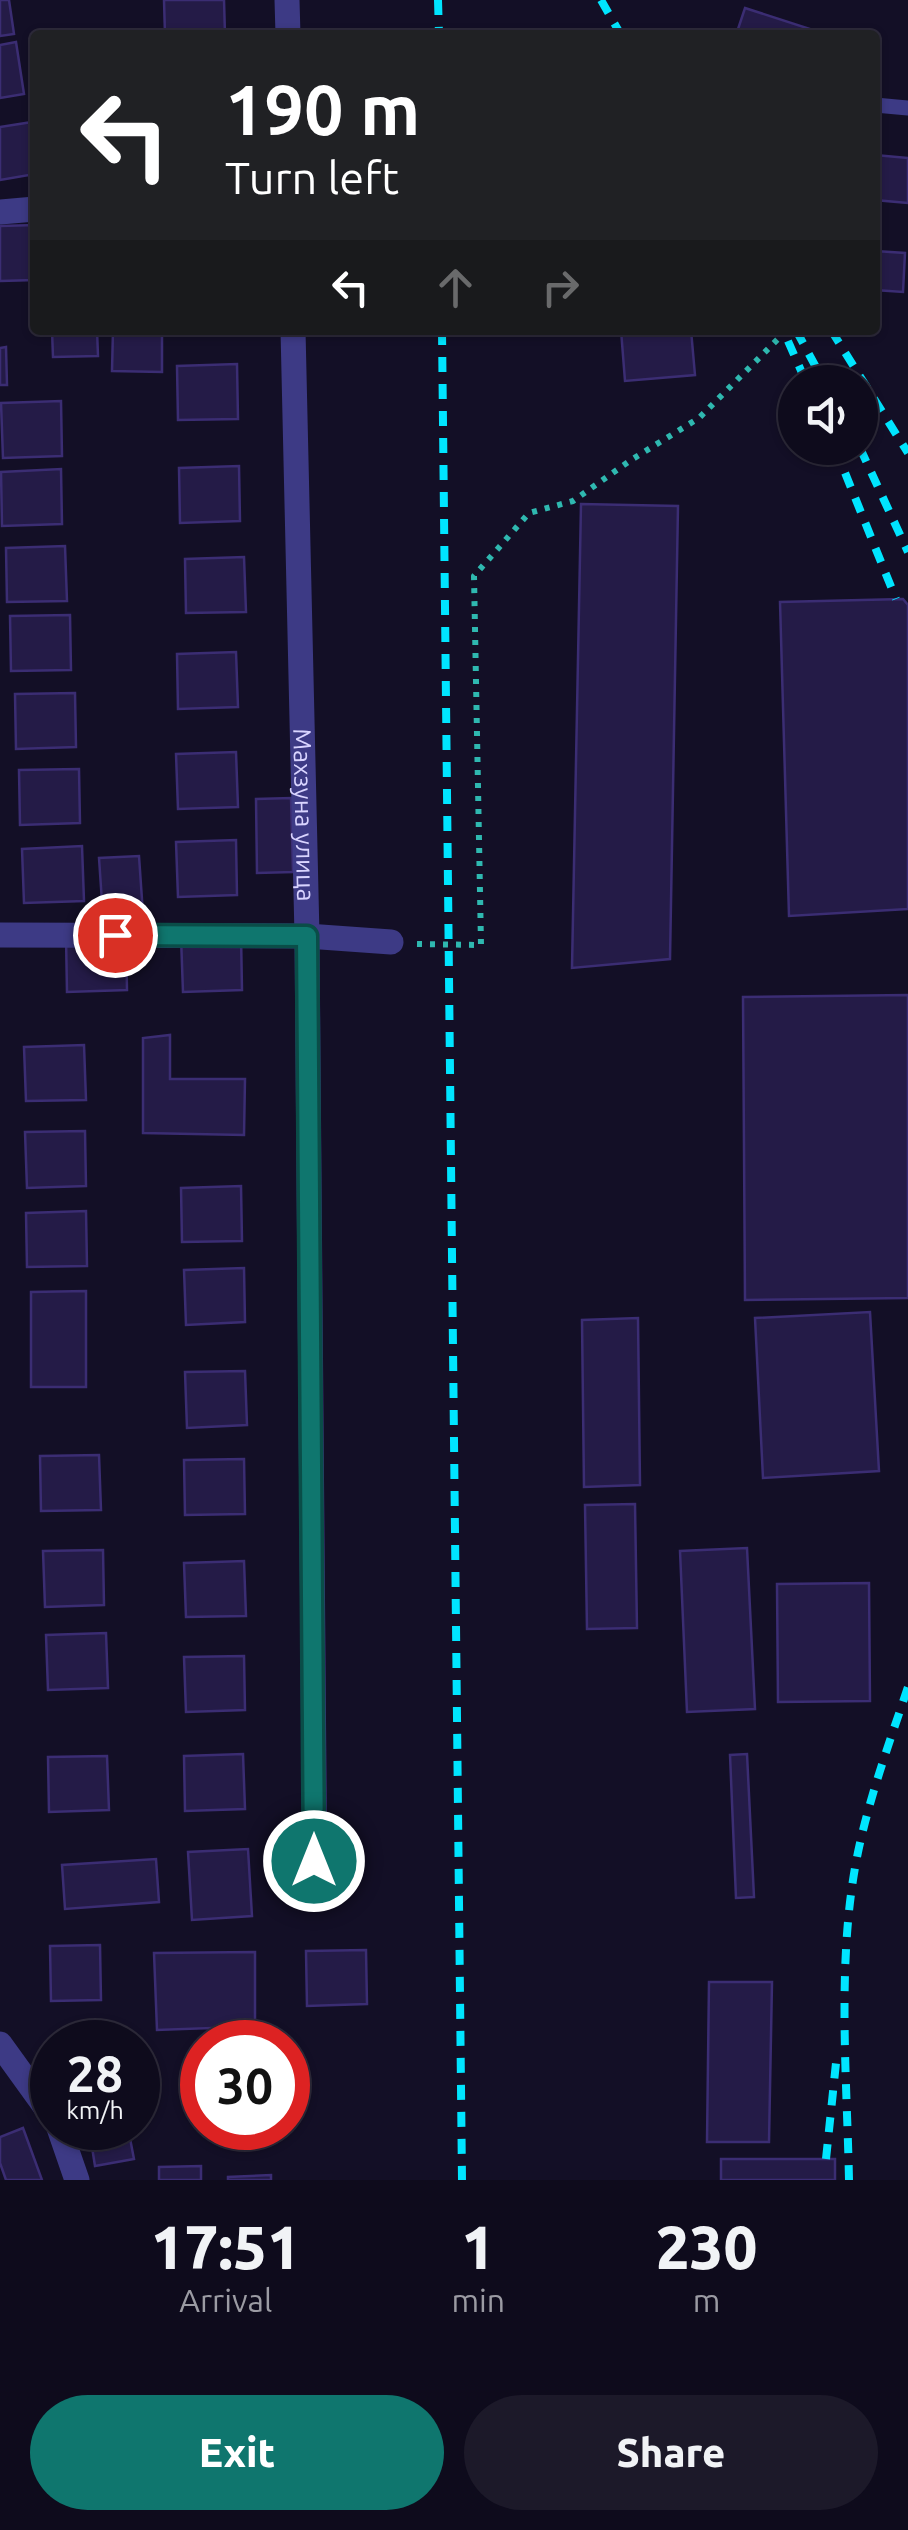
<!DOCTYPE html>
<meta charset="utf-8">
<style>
body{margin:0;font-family:Ubuntu,sans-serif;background:#1c1929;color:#f1f3f6;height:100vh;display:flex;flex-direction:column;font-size:38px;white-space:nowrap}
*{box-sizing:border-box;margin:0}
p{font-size:32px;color:#9b9ba3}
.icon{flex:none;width:55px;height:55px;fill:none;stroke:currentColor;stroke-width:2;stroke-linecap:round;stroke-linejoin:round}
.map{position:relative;height:2180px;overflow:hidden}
.drawer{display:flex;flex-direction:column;background:#0e0b1c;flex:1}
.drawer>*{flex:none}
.banner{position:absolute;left:30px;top:30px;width:850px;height:305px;border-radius:10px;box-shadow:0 2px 8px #0004,0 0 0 2px #2e2b3b;background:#202124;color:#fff;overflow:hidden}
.fabs{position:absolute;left:778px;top:365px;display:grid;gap:20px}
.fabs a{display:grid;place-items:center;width:100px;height:100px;border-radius:50%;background:#0e0b1c;box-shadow:0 2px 8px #0004,0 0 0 2px #2e2b3b;font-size:50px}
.speed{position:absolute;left:30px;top:2020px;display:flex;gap:20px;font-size:50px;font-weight:700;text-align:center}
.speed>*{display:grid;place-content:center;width:130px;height:130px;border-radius:50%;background:#0e0b1c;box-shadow:0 2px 8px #0004,0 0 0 2px #2e2b3b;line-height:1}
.speed small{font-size:25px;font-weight:400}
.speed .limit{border:15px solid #d22;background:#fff;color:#111}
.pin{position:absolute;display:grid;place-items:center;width:85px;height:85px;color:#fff;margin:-42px;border:5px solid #fff;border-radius:50%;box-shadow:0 2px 10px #0007}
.me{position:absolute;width:110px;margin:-55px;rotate:0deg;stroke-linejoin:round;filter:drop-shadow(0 0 8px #0008)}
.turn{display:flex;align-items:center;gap:35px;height:210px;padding:0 30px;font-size:45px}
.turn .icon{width:130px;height:130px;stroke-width:2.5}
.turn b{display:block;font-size:70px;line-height:85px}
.lanes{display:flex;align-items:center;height:95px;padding:0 30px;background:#0003;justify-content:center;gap:50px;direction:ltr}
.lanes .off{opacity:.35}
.eta{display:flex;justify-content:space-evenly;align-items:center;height:170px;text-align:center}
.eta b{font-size:60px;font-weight:800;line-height:70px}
.primary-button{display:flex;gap:20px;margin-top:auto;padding:20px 30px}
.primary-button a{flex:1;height:115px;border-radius:60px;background:#0f766e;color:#fff;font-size:40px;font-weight:800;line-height:115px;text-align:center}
.primary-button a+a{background:#1c1929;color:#f1f3f6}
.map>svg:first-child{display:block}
.building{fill:#241b47;stroke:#3b2d73;stroke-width:2.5}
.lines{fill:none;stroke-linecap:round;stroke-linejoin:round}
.path{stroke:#2fb8b0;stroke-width:6;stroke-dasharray:5 8;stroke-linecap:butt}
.service{stroke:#3d3a85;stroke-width:15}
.minor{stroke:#3d3a85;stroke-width:25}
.rail{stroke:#00e5ff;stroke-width:8;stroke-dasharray:15 12;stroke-linecap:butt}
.route-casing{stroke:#0a4d48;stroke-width:25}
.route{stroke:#0f766e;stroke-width:18}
.labels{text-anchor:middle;stroke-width:10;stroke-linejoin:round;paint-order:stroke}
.street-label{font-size:25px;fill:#d9d4ff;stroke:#130f26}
</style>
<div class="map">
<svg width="908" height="2180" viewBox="0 0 908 2180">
<rect width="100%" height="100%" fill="#130f26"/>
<!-- building -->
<g class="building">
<path d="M 0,0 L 9,0 L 14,34 L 0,36 Z"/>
<path d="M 164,0 L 224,0 L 225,35 L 165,35 Z"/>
<path d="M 745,8 L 810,29 L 808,35 L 736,35 Z"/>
<path d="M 16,42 L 24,94 L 0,98 L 0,45 Z"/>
<path d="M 32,122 L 35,174 L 0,180 L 0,127 Z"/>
<path d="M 875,155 L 908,158 L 908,203 L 875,200 Z"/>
<path d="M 35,225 L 35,280 L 0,281 L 0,226 Z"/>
<path d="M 875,251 L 905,253 L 903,292 L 875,290 Z"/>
<path d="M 52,330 L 97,330 L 98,356 L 53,357 Z"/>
<path d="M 113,330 L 162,330 L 162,372 L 112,371 Z"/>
<path d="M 621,330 L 691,330 L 695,375 L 625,381 Z"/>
<path d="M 6,347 L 7,385 L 0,385 L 0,348 Z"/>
<path d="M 237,364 L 238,419 L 178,420 L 177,366 Z"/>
<path d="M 61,401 L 62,456 L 3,458 L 1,403 Z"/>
<path d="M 239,466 L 240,521 L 180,523 L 179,468 Z"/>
<path d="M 61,469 L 62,524 L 2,526 L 1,472 Z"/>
<path d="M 581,504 L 678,506 L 670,959 L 572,968 Z"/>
<path d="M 65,546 L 67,601 L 7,602 L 6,548 Z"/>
<path d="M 244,557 L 246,612 L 186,613 L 185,559 Z"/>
<path d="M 903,599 L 908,605 L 908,909 L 789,916 L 780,602 Z"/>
<path d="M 70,615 L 71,670 L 11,671 L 10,616 Z"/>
<path d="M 236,652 L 238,707 L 178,709 L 177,654 Z"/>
<path d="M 75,693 L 76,747 L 16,749 L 15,694 Z"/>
<path d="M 236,752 L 238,807 L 178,809 L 176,754 Z"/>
<path d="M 79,769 L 80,823 L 20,825 L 19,770 Z"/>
<path d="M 291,798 L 293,872 L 257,873 L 256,799 Z"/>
<path d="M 236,840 L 237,895 L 178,897 L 176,842 Z"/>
<path d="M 82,846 L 84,901 L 24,903 L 22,849 Z"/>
<path d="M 139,856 L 143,914 L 103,917 L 99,858 Z"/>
<path d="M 126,935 L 127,990 L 67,992 L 66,937 Z"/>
<path d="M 241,935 L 242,990 L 183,992 L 181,937 Z"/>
<path d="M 908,995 L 908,1298 L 745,1300 L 743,997 Z"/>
<path d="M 170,1035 L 170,1079 L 245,1079 L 244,1135 L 143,1133 L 143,1038 Z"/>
<path d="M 84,1045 L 86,1100 L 26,1101 L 24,1047 Z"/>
<path d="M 85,1131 L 86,1186 L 27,1188 L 25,1132 Z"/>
<path d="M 241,1186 L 242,1241 L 182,1242 L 181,1188 Z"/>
<path d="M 86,1211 L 87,1266 L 27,1267 L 26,1213 Z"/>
<path d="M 244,1268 L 245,1322 L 186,1325 L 184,1270 Z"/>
<path d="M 86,1291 L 86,1387 L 31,1387 L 31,1292 Z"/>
<path d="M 870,1312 L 879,1471 L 763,1478 L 755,1318 Z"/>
<path d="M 638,1318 L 640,1485 L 584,1487 L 582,1320 Z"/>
<path d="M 245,1371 L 247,1425 L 187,1428 L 185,1372 Z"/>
<path d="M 99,1455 L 101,1510 L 41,1511 L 40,1456 Z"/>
<path d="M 244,1459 L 245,1514 L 185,1515 L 184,1460 Z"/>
<path d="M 635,1504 L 637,1628 L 587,1629 L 585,1505 Z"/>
<path d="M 747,1548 L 755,1709 L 687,1712 L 680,1551 Z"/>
<path d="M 103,1550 L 104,1605 L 45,1607 L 43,1551 Z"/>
<path d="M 244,1561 L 246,1616 L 186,1617 L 184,1563 Z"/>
<path d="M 869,1583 L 870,1701 L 778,1702 L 777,1584 Z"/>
<path d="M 106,1633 L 108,1688 L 48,1690 L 46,1635 Z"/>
<path d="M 244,1656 L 245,1710 L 186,1712 L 184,1657 Z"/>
<path d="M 243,1754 L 245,1809 L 185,1811 L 184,1756 Z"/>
<path d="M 747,1754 L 754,1897 L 736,1898 L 730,1755 Z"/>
<path d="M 107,1756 L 109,1810 L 49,1812 L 48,1757 Z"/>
<path d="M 248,1849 L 252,1916 L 192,1920 L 188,1852 Z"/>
<path d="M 156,1859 L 159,1902 L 65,1909 L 62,1865 Z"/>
<path d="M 100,1945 L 101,2000 L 51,2001 L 50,1946 Z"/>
<path d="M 366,1950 L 367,2004 L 307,2006 L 306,1951 Z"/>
<path d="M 255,1952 L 255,2042 L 212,2042 L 211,2028 L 157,2030 L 154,1953 Z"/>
<path d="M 709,1982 L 772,1982 L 769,2142 L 707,2142 Z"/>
<path d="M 23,2128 L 42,2180 L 6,2180 L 0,2163 L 0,2137 Z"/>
<path d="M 89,2128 L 128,2128 L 134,2159 L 95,2166 Z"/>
<rect x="721" y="2159" width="114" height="21"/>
<path d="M 201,2166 L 201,2180 L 159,2180 L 159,2167 Z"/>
<path d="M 271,2175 L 271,2180 L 228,2180 L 228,2177 Z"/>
</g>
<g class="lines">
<!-- path -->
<path class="path" d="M 417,944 L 481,945 L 474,576 L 529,513 L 573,501 L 631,460 L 699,418 L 787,330"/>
<!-- service -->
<path class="service" d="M 875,105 L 908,108"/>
<!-- minor -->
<g class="minor">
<path d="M 287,0 L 288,35"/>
<path d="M 0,212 L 35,209"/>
<path id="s1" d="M 293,330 L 307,936 L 315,1899"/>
<path d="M 0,935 L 307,936 L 391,942"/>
<path d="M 0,2044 L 52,2116"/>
<path d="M 59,2128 L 77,2180"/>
</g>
<!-- rail -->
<g class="rail">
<path d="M 438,0 L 439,35"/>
<path d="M 601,0 L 621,35"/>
<path d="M 442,330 L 462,2180"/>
<path d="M 796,330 L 824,382"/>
<path d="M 831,330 L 908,453"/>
<path d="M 788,341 L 806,382"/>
<path d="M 835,448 L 896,599"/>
<path d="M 860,448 L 908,552"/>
<path d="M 826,2159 L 836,2063"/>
<path d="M 849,2180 C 847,2081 838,1978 853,1880 C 863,1814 887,1750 908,1687"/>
</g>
</g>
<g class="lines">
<defs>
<path id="route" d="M 115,935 L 307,936 L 314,1861"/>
</defs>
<!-- route casing -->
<use href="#route" class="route-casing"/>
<!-- route -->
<use href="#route" class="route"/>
</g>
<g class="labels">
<!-- street labels -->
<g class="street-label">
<text dy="9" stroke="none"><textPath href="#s1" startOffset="485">Махзуна улица</textPath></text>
</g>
</g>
</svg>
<div class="fabs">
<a><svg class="icon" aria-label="sound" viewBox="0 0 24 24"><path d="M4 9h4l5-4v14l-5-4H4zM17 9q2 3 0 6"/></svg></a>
</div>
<div class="speed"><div>28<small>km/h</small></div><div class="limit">30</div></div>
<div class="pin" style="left:115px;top:935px;background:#d93025"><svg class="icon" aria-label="arrive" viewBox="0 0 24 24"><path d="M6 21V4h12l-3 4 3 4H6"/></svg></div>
<svg class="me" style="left:314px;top:1861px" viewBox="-20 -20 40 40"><circle r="17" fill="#0f766e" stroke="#fff" stroke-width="3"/><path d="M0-11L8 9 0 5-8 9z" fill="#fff"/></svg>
<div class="banner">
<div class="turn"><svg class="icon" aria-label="left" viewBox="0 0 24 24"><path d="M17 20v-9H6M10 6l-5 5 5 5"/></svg><div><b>190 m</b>Turn left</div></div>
<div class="lanes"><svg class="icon" aria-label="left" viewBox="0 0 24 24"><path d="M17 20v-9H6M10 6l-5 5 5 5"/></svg><svg class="icon off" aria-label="ahead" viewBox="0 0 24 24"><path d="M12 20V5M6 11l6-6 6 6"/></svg><svg class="icon off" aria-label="right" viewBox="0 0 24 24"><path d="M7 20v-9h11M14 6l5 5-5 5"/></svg></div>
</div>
</div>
<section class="drawer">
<div class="eta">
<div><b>17:51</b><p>Arrival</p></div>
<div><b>1</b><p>min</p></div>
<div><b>230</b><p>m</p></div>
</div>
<div class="primary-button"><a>Exit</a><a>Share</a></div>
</section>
